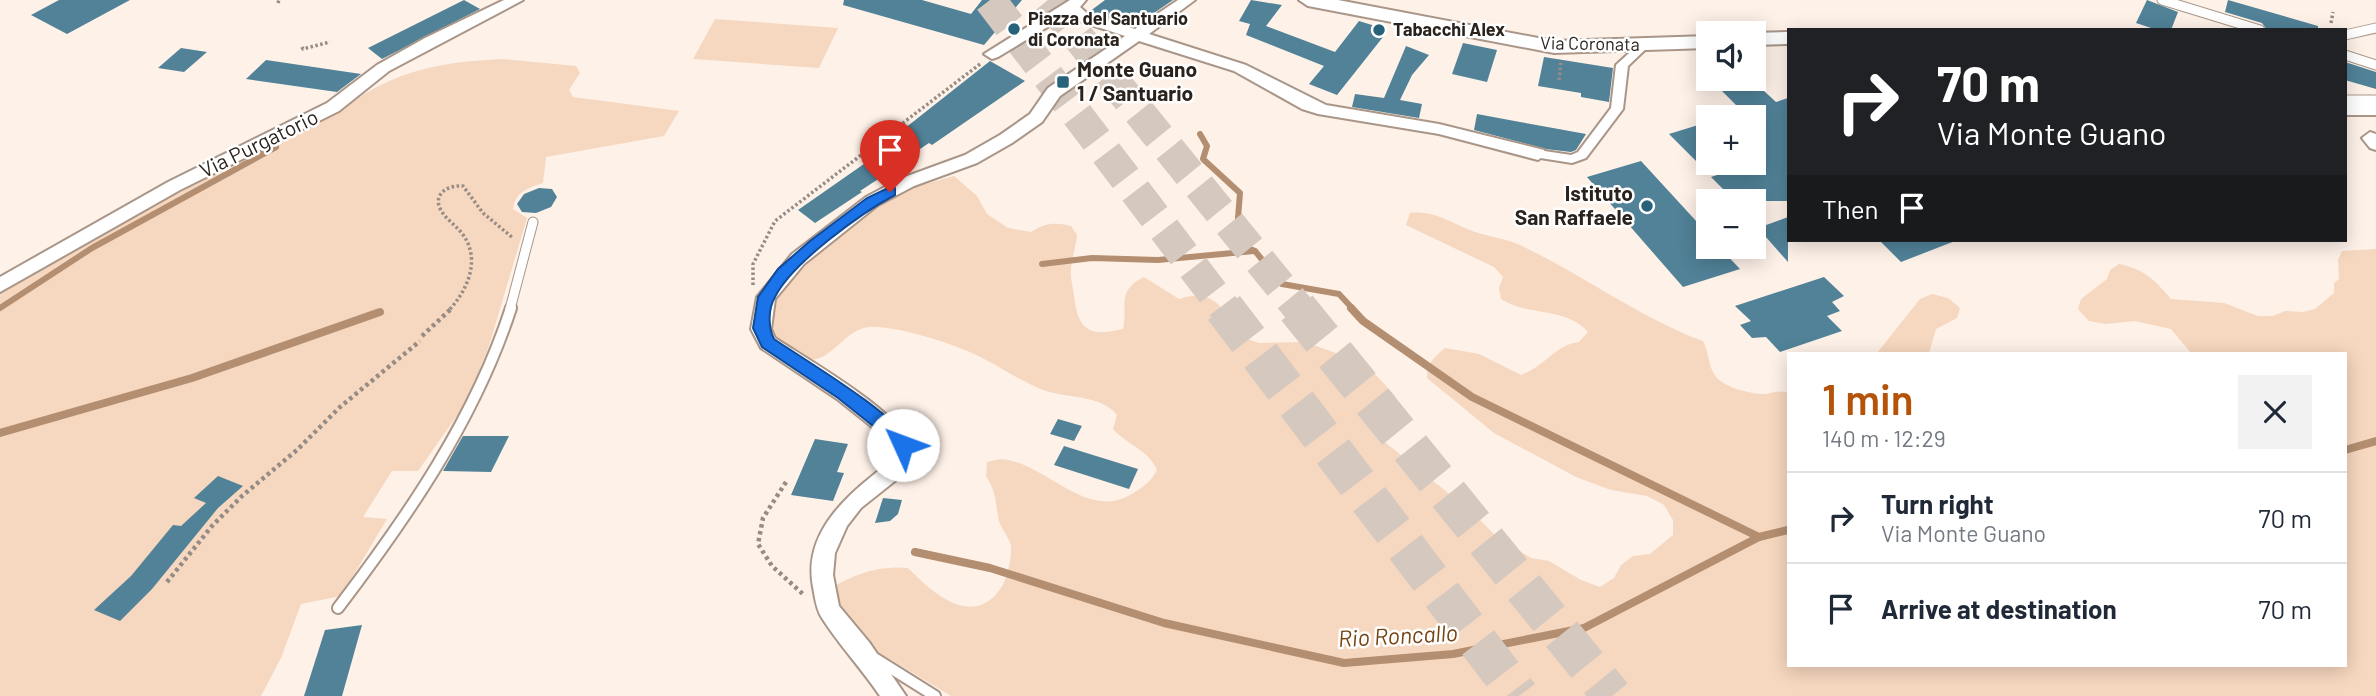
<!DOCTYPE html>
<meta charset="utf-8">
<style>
body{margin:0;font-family:Barlow,sans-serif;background:#f2f2f3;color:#1f2937;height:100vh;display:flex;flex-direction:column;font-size:26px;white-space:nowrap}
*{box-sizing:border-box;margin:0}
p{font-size:23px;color:#747a83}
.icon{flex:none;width:38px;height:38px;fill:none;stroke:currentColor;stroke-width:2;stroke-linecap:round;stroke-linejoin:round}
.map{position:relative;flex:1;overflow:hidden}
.side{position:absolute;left:1787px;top:352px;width:560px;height:315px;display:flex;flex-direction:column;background:#fff;border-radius:0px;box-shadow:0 4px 18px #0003}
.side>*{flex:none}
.guide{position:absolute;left:1787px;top:28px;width:560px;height:214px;border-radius:0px;box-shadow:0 4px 18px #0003;background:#202124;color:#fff;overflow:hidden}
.fabs{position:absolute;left:1696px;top:21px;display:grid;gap:14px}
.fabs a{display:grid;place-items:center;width:70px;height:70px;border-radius:0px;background:#fff;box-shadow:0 4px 18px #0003;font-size:35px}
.pin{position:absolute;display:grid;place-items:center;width:60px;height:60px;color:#fff;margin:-72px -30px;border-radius:50% 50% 50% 0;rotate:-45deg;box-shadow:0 0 7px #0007}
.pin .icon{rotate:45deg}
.me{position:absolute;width:77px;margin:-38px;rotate:313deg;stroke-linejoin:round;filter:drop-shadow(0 0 5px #0008)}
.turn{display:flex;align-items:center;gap:24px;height:147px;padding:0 35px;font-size:32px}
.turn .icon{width:91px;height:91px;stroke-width:2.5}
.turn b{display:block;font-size:49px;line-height:60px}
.then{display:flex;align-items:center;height:66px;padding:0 35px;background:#0003;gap:14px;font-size:26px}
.round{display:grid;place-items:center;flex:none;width:74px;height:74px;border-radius:0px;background:#f2f2f3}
.summary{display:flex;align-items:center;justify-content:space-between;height:119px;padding:0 35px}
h1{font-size:42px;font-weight:600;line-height:52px;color:#b45309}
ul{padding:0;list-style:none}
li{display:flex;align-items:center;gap:21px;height:91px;padding:0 35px;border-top:2px solid #e0e1e3}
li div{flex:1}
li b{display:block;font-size:26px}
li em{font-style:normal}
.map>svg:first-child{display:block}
.green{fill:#f6d7bf}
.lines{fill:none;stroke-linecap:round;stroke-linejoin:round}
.stream-far1{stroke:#b48e70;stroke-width:6}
.stream{stroke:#b48e70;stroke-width:8}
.building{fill:#518298}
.motorway-tunnel-far1{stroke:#d4c8bf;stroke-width:32;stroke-dasharray:32 16;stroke-linecap:butt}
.motorway-tunnel{stroke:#d4c8bf;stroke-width:40;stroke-dasharray:40 20;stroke-linecap:butt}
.service-far1-casing{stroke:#a99688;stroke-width:11}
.service-casing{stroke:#a99688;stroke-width:14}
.pedestrian-casing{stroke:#a99688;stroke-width:4}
.minor-casing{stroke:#a99688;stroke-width:4}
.tertiary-casing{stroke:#a99688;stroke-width:4}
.path-far1{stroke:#968c85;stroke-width:3.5;stroke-dasharray:2.5 2.5;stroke-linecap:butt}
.path{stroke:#968c85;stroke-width:4.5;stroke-dasharray:3.5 3.5;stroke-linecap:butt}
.service-far1{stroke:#fff;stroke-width:9}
.service{stroke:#fff;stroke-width:10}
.pedestrian{fill:#fff;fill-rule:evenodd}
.minor{fill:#fff;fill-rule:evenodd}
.tertiary{fill:#fff;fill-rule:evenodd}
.route{fill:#1a73e8;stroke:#114b97;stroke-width:2}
.poi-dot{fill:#27617a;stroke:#fff;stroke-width:2.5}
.labels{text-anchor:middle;stroke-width:5;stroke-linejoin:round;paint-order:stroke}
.far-poi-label{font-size:18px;font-weight:bold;fill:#2a221d;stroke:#fff;text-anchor:start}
.far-street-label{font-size:18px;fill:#2a221d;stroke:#fff}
.poi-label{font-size:21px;font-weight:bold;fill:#2a221d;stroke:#fff;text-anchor:start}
.street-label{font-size:21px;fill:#2a221d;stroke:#fff}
.water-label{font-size:23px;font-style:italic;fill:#764311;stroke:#fff}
</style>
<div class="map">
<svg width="2376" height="696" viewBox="0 0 2376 696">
<rect width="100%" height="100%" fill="#fef1e8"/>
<!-- green -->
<g class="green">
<path d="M 715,19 L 838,28 L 819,68 L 693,59 Z"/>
<path d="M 502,59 L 576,66 L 580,73 L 569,90 L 573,97 L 679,111 L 664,136 L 546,157 L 543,183 C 528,188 515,192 513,209 L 527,218 L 489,346 L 466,403 L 418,471 L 392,471 L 363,517 L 387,519 L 341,596 L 301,604 L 281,658 L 261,696 L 0,696 L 0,294 L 138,214 L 345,107 C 396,70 441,62 502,59 Z"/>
<path d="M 954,176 L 977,196 L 987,214 L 1008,228 L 1031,232 C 1045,223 1055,222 1071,226 L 1077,235 C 1076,246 1072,257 1071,268 C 1070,277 1073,288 1074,296 C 1078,331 1090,337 1123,329 C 1128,305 1116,291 1144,277 L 1179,299 C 1196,294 1207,294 1220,306 L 1222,318 L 1242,337 L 1259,343 L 1305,342 L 1350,358 L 1375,374 L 1396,397 L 1374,414 L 1370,427 L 1381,439 L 1473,513 L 1498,538 L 1531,558 L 1549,561 L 1581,580 L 1600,587 L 1614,578 L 1621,565 L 1633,556 L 1650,554 L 1673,535 L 1673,520 L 1664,505 L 1647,496 L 1611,490 L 1576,477 L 1494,433 L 1427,378 C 1427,363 1434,357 1445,348 L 1479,354 L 1521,375 C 1547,365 1555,345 1579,342 L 1588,332 C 1564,306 1529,317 1501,299 L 1499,288 L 1503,277 L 1494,267 L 1406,225 L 1410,213 C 1435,210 1452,224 1475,232 C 1491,237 1507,239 1522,246 C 1583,275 1640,318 1703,341 C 1709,352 1708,367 1716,377 C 1726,388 1748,393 1762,394 C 1772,394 1778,389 1788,393 L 1788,665 L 2345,665 L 2345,354 L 2191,353 L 2171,329 L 2135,321 L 2106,324 L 2089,321 L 2078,309 L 2081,299 L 2107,279 L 2110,270 L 2119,264 C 2144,269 2155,280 2171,299 L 2224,303 L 2258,316 L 2273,316 L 2285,311 L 2303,312 L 2315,309 L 2334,293 L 2334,283 L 2339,279 L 2338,260 L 2342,251 L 2376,249 L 2376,696 L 951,696 L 875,650 L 834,600 L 831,588 C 855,574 879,565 908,568 C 932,592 972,630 1001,588 C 1007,579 1012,558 1011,546 C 1009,536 999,527 998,516 C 995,500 996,491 986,476 L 987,462 C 993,461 1001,458 1008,460 C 1052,469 1090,523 1135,492 C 1146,485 1151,481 1157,470 C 1149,450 1127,445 1113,429 L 1117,415 C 1100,394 1068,399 1043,390 C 1023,382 1005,370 986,360 C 961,346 897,325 869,327 C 842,329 829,370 800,357 C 761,340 758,313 783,282 L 882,204 L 908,189 Z"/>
<path d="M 1932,294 L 1948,298 L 1960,308 L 1957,318 L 1936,329 L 1929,353 L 1877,353 L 1920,299 Z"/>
</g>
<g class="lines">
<!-- stream-far1 -->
<g class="stream-far1">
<path d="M 1200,134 L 1207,146 L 1203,159 L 1240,193 L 1236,243 L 1255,251 L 1282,284 L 1339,294 L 1353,309"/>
<path d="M 1042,264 L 1092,258 L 1158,260 L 1254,251"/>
<path d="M 0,308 L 92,248 L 276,147"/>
</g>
<!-- stream -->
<g class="stream">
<path d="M 1351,308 L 1363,321 L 1472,397 L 1759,537"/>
<path d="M 0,433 L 192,378 L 380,312"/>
<path d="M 2345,450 L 2376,441"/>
<path d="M 915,552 L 990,568 L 1164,623 L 1344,663 L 1453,654 L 1584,628 L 1759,537 L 1788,530"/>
</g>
</g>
<!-- building -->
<g class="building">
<path d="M 59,0 L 130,0 L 67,34 L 31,15 Z"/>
<path d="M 464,0 L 480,9 L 382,59 L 368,48 Z"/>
<path d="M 844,0 L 922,0 L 971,14 L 982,0 L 1022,0 L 984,45 L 843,5 Z"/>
<path d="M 1105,0 L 1173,0 L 1135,26 L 1089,12 Z"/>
<path d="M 1251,0 L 1282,5 L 1266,26 L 1335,52 L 1359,21 L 1385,29 L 1380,36 L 1383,37 L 1337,95 L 1309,84 L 1324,66 L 1246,35 L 1250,24 L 1239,21 Z"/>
<path d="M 2147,0 L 2178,12 L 2171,30 L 2157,30 L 2136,23 Z"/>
<path d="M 2228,0 L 2318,26 L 2318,30 L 2267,30 L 2262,23 L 2225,12 Z"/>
<path d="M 1463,43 L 1497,50 L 1487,82 L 1452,74 Z"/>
<path d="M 1406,46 L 1429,55 L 1412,75 L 1400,100 L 1422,104 L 1419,118 L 1352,107 L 1355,94 L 1384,98 Z"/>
<path d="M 181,48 L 207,52 L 184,72 L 158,68 Z"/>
<path d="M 1544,57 L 1613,68 L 1609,102 L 1581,97 L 1581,93 L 1538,86 Z"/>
<path d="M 266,60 L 361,74 L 337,92 L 246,79 Z"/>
<path d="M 990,61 L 1025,81 L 932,145 L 929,143 L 893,167 L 895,168 L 860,191 L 862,192 L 815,223 L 798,210 L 884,150 L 881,148 L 898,137 L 895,136 Z"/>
<path d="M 2345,62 L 2376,72 L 2376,89 L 2345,80 Z"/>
<path d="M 1734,79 L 1751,79 L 1776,102 L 1788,98 L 1788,201 L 1735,201 L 1711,177 L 1765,159 L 1754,148 L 1754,117 L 1748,117 L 1715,84 Z"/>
<path d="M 1477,114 L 1520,122 L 1586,134 L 1576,150 L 1571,152 L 1546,149 L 1474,130 Z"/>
<path d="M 1708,122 L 1708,173 L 1669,134 Z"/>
<path d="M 1641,161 L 1708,234 L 1708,247 L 1719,247 L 1740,269 L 1683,287 L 1587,177 Z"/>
<path d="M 539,188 L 552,189 L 557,197 L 551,207 L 536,213 L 522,212 L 517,204 L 524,194 Z"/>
<path d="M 1788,217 L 1788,262 L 1758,228 Z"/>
<path d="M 1879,240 L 1954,240 L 1955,241 L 1901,262 Z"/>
<path d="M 1824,277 L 1844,296 L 1832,302 L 1840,311 L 1827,316 L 1842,331 L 1780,352 L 1766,337 L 1752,338 L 1740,325 L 1751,321 L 1735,306 Z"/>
<path d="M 1058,419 L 1082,426 L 1074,441 L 1050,434 Z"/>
<path d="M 463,436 L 509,436 L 491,472 L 443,471 Z"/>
<path d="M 815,439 L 848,444 L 837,472 L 844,473 L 833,501 L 791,495 Z"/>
<path d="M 1064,446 L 1138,469 L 1129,489 L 1054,465 Z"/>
<path d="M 218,476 L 243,486 L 218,508 L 152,589 L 120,621 L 94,610 L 131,576 L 173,525 L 181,526 L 206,503 L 194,498 Z"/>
<path d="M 883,498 L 902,500 L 898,514 L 890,521 L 875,523 Z"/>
<path d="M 362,625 L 342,696 L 304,696 L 325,630 Z"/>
</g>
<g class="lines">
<!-- motorway-tunnel-far1 -->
<g class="motorway-tunnel-far1">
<path d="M 990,0 L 1225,309"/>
<path d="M 1048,0 L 1299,309"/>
</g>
<!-- motorway-tunnel -->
<g class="motorway-tunnel">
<path d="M 1224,308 L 1519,696"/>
<path d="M 1297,308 L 1612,696"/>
</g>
<defs>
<g id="service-far1">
<path d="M 2162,0 L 2260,30"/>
<path d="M 2345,35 L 2376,28"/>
<path d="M 2345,55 L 2376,65"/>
<path d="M 2345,100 L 2376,100"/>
<path d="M 510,309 L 533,222"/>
</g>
<g id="service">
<path d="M 338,608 C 408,516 475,419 511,308"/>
<path d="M 876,659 L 935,696"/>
</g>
<path id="pedestrian" d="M 1644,42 L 1650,45 L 1628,66 L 1623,109 L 1586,158 L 1572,163 L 1534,157 L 1532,154 L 1534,151 L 1538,150 L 1571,155 L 1578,152 L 1611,108 L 1616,65 L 1640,43 Z"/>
<g id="minor">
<path d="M 504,0 L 523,0 L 389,71 L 339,111 L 180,190 L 0,292 L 0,277 L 168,182 L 327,103 L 377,65 L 425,38 Z"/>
<path d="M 1070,0 L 1086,0 L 1080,7 L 1089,15 L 1135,29 L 1178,0 L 1195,0 L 1149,34 L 1246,65 L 1326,105 L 1439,124 L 1544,150 L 1546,154 L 1538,160 L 1439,134 L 1318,114 L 1302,109 L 1234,71 L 1139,41 L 1060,96 L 1042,122 L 1012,143 L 977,163 L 914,186 L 878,205 L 804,264 L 775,299 L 771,329 L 775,338 C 810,361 905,414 915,453 L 905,473 L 861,508 L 847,526 L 835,553 L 833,575 L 839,606 L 869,642 L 906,696 L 880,696 C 862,669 839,645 822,618 C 816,609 815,597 813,587 C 802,530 851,492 891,461 L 895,453 L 887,439 L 837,399 L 761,348 L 751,329 L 757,297 L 792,254 L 866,197 L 902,178 L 965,155 L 1000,135 L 1030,114 L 1048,88 L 1125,36 L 1079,21 L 1069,14 L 998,57 L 992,59 L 984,54 Z"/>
<path d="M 2370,132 L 2376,134 L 2376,150 L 2370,148 L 2362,138 Z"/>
</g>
<g id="tertiary">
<path d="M 1299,0 L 1338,0 L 1554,41 L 1708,36 L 1708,48 L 1554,53 L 1308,6 Z"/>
<path d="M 1788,32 L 1788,44 L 1754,45 L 1753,33 Z"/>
<rect x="2345" y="101" width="31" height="14"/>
</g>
</defs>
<!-- service-far1 casing -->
<use href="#service-far1" class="service-far1-casing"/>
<!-- service casing -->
<use href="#service" class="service-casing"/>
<!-- pedestrian casing -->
<use href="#pedestrian" class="pedestrian-casing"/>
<!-- minor casing -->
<use href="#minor" class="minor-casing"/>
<!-- tertiary casing -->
<use href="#tertiary" class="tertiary-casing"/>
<!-- path-far1 -->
<g class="path-far1">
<path d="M 278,3 L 279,0"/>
<path d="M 2331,23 L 2333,12"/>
<path d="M 302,47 L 303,49 L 330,42"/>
<path d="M 1559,80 L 1561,60"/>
<path d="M 753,285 L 753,264 L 775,221 L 980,64"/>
<path d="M 450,309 C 469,288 482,256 460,231 C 453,223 443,217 439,206 C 435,191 451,185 463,186 L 483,213 L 513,238"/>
</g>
<!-- path -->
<g class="path">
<path d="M 422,336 L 452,308"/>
<path d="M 786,482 L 763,518 L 758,544 L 772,566 L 804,595"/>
<path d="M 167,582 L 212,526 L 242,496 L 297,450 L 340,407 L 420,341"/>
</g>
<!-- service-far1 -->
<use href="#service-far1" class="service-far1"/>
<!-- service -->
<use href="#service" class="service"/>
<!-- pedestrian -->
<use href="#pedestrian" class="pedestrian"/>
<!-- minor -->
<use href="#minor" class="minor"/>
<!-- tertiary -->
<use href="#tertiary" class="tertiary"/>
</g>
<!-- route -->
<path class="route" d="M 890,187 L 895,188 L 895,195 C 861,213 792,263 775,297 C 768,309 768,327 774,339 C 806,361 895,413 912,445 L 909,450 L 897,450 L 888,438 L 838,398 L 762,347 L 753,328 L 758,297 L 778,269 L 810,241 L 867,198 Z"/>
<!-- markers -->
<g class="poi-dot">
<circle cx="1014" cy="29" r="7"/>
<circle cx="1379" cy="30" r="7"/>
<rect x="1056" y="75" width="14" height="14" rx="3.5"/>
<circle cx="1647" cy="206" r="7"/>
</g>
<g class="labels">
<!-- far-poi labels -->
<g class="far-poi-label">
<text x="1028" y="25">Piazza del Santuario<tspan x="1028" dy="21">di Coronata</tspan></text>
<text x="1393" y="36">Tabacchi Alex</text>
</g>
<!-- far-street labels -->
<g class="far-street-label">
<text transform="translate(1590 44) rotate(1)" y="6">Via Coronata</text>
</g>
<!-- poi labels -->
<g class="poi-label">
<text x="1077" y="77">Monte Guano<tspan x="1077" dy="24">1 / Santuario</tspan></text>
<text x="1633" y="201" text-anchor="end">Istituto<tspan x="1633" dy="24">San Raffaele</tspan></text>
</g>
<!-- street labels -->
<g class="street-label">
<text transform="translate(259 144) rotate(-26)" y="7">Via Purgatorio</text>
</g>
<!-- water labels -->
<g class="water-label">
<text transform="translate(1398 636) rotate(-3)" y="8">Rio Roncallo</text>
</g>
</g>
</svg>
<div class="fabs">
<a><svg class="icon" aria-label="sound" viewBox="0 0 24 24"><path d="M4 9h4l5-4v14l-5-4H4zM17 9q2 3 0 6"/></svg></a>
<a>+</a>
<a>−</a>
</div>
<div class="pin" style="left:890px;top:192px;background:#d93025"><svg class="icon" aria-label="arrive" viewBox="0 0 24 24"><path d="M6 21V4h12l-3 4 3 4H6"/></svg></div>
<svg class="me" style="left:903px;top:445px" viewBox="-20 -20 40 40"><circle r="19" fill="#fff"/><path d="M0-13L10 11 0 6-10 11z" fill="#1a73e8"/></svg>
<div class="guide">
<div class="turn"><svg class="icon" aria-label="right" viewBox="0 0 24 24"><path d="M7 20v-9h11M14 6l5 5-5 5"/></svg><div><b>70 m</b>Via Monte Guano</div></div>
<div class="then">Then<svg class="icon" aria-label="arrive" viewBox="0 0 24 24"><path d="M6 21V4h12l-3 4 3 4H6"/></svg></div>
</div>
<section class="side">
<div class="summary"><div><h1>1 min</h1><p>140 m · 12:29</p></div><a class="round"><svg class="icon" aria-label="close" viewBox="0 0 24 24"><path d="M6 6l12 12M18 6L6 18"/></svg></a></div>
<ul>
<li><svg class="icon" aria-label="right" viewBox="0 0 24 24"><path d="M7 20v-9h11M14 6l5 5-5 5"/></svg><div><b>Turn right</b><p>Via Monte Guano</p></div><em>70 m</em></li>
<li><svg class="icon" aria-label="arrive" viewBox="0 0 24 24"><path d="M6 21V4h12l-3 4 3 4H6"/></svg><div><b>Arrive at destination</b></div><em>70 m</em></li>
</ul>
</section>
</div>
